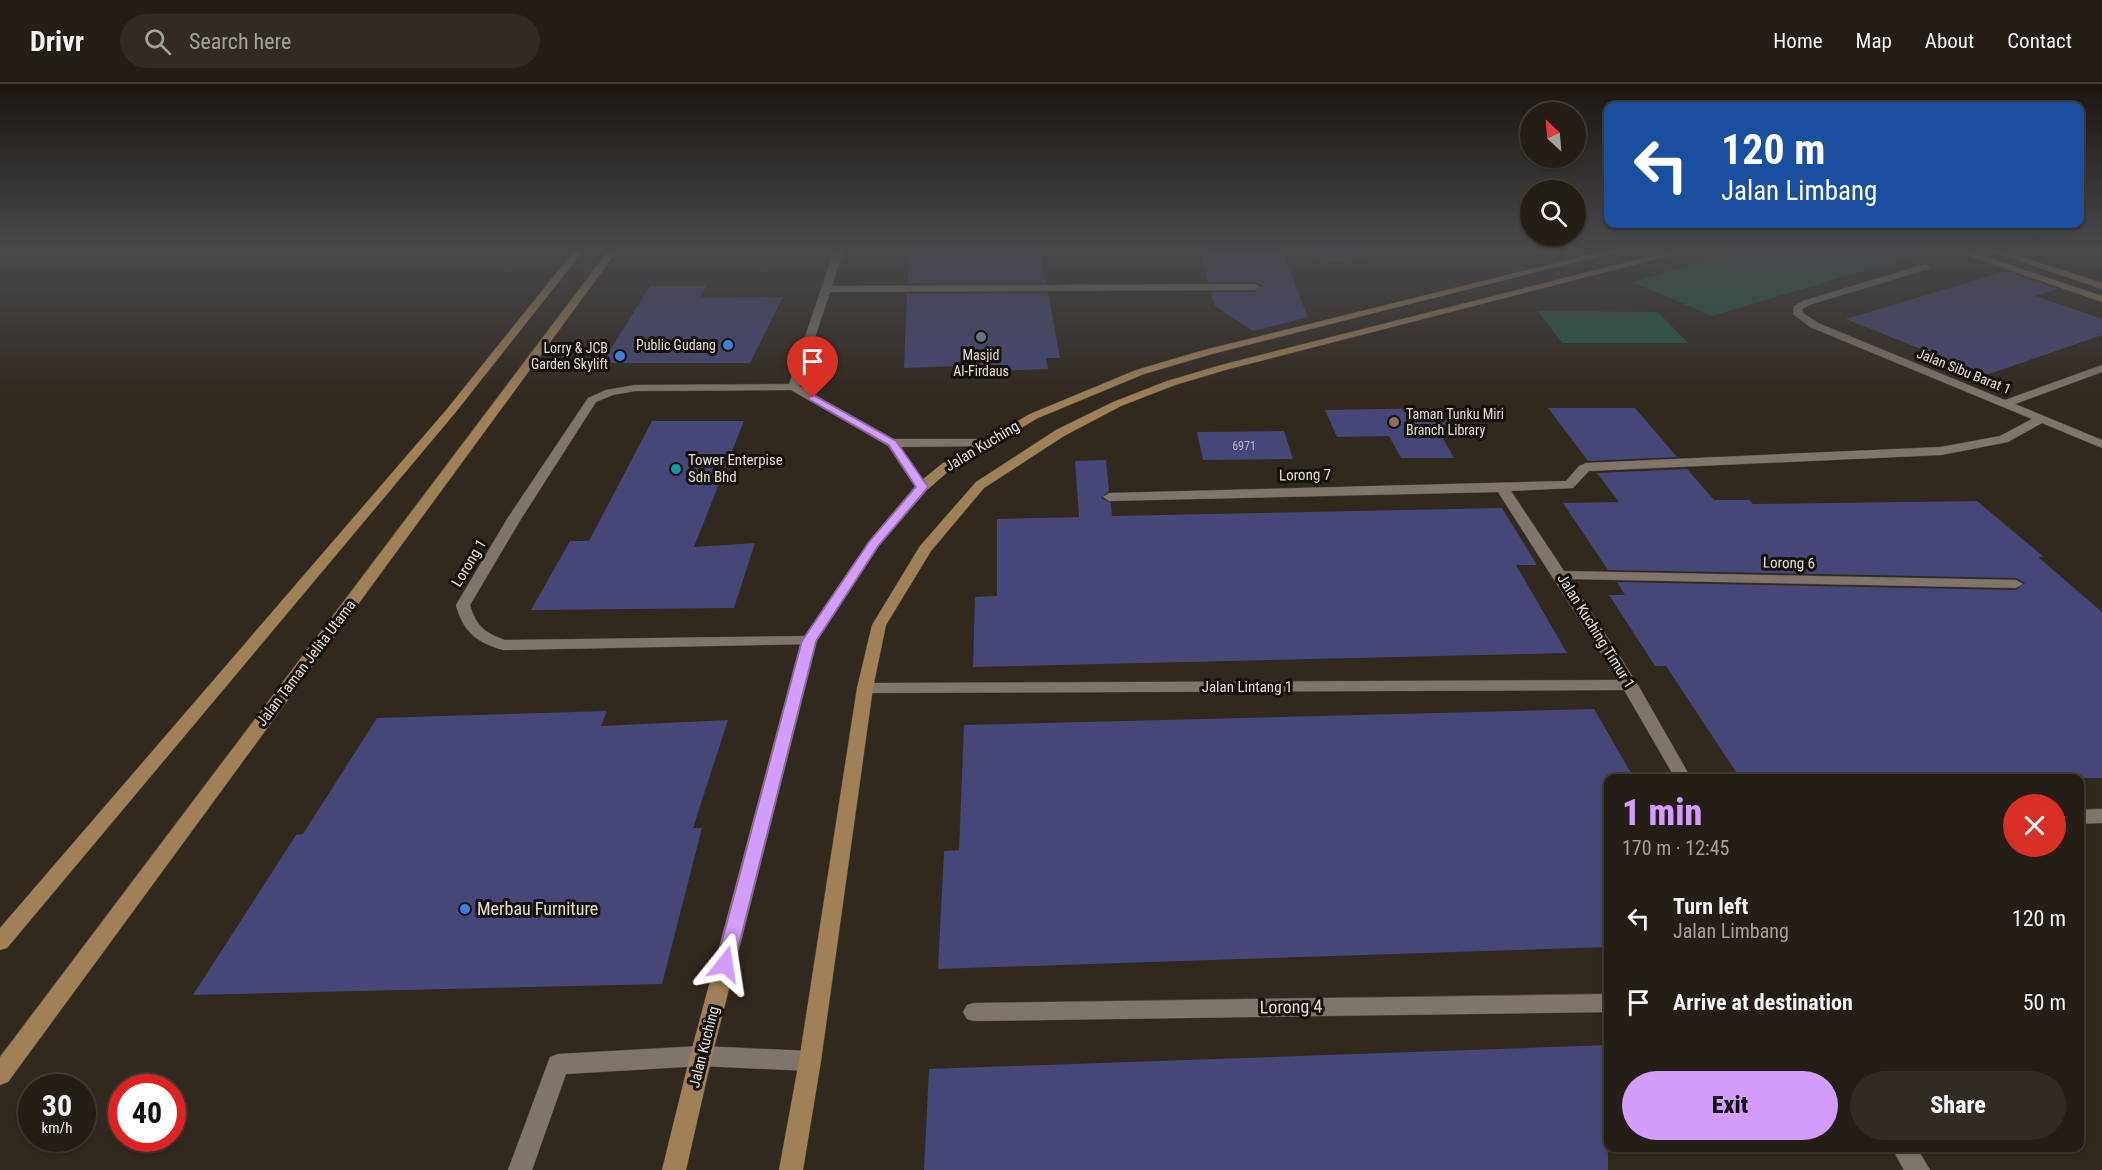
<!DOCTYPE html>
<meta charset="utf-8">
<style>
body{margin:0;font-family:"Roboto Condensed",sans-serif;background:#312b23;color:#f1f3f6;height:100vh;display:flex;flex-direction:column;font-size:22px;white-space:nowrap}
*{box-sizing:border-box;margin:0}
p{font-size:20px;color:#a3a2a1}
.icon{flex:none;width:33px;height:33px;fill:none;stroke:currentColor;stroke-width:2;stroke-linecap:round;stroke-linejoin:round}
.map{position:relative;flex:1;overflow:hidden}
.side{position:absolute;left:1604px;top:690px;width:480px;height:378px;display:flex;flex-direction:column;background:#251e16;border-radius:12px;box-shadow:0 2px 4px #0004,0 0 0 2px #423c35}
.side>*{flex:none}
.banner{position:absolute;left:1604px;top:18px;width:480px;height:126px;border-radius:12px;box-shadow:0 2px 4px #0004,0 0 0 2px #423c35;background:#1a4fa0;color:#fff;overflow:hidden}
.needle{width:39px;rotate:334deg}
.tools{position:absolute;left:1520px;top:18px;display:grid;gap:12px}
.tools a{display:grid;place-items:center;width:66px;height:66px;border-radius:50%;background:#251e16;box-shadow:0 2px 4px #0004,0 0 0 2px #423c35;font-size:30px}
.speed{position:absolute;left:18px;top:990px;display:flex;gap:12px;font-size:30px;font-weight:700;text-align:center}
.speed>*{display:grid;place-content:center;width:78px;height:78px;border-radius:50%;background:#251e16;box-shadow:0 2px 4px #0004,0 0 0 2px #423c35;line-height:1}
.speed small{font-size:15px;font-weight:400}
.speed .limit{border:9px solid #d22;background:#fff;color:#111}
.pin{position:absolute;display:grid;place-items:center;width:51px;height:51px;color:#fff;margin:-62px -26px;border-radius:50% 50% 50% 0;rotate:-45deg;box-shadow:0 0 6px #0007}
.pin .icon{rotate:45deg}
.me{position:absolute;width:66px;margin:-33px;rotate:15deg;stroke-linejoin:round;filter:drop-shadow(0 0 4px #0008)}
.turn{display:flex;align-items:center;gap:21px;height:126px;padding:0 18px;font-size:27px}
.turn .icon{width:78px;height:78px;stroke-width:2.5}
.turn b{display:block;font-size:42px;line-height:51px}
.round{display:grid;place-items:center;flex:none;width:63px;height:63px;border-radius:32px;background:#312b23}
.overview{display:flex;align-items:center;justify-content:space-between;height:102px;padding:0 18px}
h1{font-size:36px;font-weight:800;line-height:45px;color:#d29dfd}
.button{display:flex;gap:12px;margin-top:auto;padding:12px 18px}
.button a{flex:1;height:69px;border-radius:36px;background:#d29dfd;color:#111;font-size:24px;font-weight:800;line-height:69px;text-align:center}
.button a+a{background:#312b23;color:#f1f3f6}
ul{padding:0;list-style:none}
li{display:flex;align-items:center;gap:18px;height:84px;padding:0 18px}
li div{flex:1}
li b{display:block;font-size:22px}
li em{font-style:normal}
header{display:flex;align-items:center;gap:36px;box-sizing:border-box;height:84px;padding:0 30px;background:#251e16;border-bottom:2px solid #423c35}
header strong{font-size:28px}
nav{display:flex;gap:33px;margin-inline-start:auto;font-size:21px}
.search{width:420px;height:54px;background:#312b23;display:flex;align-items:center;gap:15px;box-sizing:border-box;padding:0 21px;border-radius:33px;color:#a3a2a1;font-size:22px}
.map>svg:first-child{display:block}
.green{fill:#215842}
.forest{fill:#21694e}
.building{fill:#464678}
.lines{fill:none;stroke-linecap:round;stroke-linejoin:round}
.street-casing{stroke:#4e463e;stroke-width:1}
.secondary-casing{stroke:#4e463e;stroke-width:1}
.street{fill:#80756a;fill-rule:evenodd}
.secondary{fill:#a08057;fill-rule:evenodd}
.route{fill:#d29dfd;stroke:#8866a4;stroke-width:1.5}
.worship-dot{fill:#6b7280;stroke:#16110d;stroke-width:2}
.shop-dot{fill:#3f7fe0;stroke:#16110d;stroke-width:2}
.education-dot{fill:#8d6e63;stroke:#16110d;stroke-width:2}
.culture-dot{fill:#0f9aa8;stroke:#16110d;stroke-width:2}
.labels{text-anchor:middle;stroke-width:6;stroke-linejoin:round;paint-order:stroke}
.number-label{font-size:12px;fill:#bcb7be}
.far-poi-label{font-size:14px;fill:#e3ddd6;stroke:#16110d;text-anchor:end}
.far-street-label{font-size:14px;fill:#e3ddd6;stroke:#16110d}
.street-label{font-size:15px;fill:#e3ddd6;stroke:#16110d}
.poi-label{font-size:15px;fill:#e3ddd6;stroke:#16110d;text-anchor:start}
.near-poi-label{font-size:18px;fill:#e3ddd6;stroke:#16110d;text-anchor:start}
.near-street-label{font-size:18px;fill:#e3ddd6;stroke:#16110d}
</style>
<header>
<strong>Drivr</strong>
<div class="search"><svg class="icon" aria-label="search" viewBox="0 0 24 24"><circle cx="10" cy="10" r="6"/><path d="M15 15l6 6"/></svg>Search here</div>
<nav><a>Home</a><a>Map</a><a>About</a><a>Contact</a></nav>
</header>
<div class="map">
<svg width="2102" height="1086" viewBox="0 0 2102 1086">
<rect width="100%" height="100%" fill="#31281e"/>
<!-- green -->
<g class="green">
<path d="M 1745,167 L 1930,167 L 1712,232 L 1632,198 Z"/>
<path d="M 1538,227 L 1658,228 L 1688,259 L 1562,259 Z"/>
</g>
<!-- forest -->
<path class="forest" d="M 1304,167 L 1367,167 L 1365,172 C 1340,179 1327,183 1304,167 Z"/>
<!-- building -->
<g class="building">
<path d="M 1200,168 L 1282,168 L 1308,233 L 1253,247 L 1215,222 L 1211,208 L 1255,208 L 1262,202 L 1255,198 L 1208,198 Z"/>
<path d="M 909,169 L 1040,169 L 1046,199 L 908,199 Z"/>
<path d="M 2006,187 L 2058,205 L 2035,212 L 2102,235 L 2102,251 L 1986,291 L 1846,235 Z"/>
<path d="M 650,202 L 706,202 L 700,214 L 783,213 L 750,279 L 602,279 Z"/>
<path d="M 1048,209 L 1060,274 L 1046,274 L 1048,285 L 958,288 L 957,282 L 904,284 L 907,210 Z"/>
<path d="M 1440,324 L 1457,351 L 1441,351 L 1454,374 L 1401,374 L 1389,352 L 1337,353 L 1325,326 Z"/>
<path d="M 1548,324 L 1635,324 L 1677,373 L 1588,377 Z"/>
<path d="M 652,337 L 744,337 L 694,463 L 755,459 L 734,524 L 531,526 L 570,457 L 589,457 Z"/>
<path d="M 1284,347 L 1293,375 L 1203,376 L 1197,348 Z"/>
<path d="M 1106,376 L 1109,407 L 1101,414 L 1111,419 L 1112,432 L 1502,424 L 1537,481 L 1516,481 L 1567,569 L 973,583 L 975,513 L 997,512 L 997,435 L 1079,433 L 1075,377 Z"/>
<path d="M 1687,385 L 1714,416 L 1749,416 L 1753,420 L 1977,417 L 2044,473 L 2038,473 L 2102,528 L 2102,694 L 1740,694 L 1666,582 L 1655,582 L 1609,511 L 1625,511 L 1617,498 L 2016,506 L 2025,499 L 2016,494 L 1608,486 L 1563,419 L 1619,418 L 1597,389 Z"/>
<path d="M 1594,625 L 1634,694 L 1608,694 L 1608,863 L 938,885 L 944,767 L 959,766 L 964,641 Z"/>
<path d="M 607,627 L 601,642 L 728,636 L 693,744 L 702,744 L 662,900 L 193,911 L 296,751 L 303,750 L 377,634 Z"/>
<path d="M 1608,961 L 1608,1086 L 924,1086 L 929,985 Z"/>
</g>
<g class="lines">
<defs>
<g id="street">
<path d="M 834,167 L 843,167 L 832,202 L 1255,200 L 1260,203 L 1255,206 L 830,208 L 799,302 L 894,355 L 985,355 L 989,356 L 989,362 L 901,363 L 928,403 L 922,407 L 917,406 L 888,362 L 791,306 L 635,307 L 613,311 L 596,318 L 521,435 L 470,521 C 476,542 485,549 505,556 L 809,552 L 817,557 L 814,560 L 504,566 C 477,559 463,548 456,521 L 507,435 L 588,314 L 606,306 L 635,301 L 789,300 Z"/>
<path d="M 1925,180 L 1930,183 L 1928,185 L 1809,221 L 1802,225 L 1803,229 L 1818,239 L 2005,316 L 2102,281 L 2102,288 L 2015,320 L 2102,356 L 2102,364 L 2042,339 L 2008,358 L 1941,371 L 1589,387 L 1573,404 L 1511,407 L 1564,487 L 2016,496 L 2023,500 L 2016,504 L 1570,495 L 1638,601 L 1691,694 L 1675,694 L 1624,606 L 865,609 L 859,608 L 857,604 L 859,600 L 865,599 L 1618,596 L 1498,408 L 1109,417 L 1103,413 L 1109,409 L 1566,397 L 1579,382 L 1586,379 L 1941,363 L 2000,352 L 2032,335 L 1810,243 L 1793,230 L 1794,222 L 1803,217 Z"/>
<path d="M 2102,725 L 2102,739 L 2079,740 L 2079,726 Z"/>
<path d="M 1608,910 L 1608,928 L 974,937 L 967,935 L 963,928 L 967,921 L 974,919 Z"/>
<path d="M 701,962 L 810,967 L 818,970 L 821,977 L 818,984 L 810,987 L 701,982 L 566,990 L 532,1086 L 508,1086 L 550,973 L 558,970 Z"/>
<path d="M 1892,1064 L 1917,1064 L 1930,1086 L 1904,1086 Z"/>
</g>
<g id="secondary">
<path d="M 574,167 L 583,167 L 455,329 L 7,864 L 0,866 L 0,844 L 447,325 Z"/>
<path d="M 608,167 L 617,167 L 8,998 L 0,1001 L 0,973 Z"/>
<path d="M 1604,167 L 1620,167 L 1212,270 L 1144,290 L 1038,334 L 951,385 L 927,406 L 879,462 L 817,557 L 712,972 L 686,1086 L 662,1086 L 690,972 L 801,557 L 869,457 L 917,400 L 943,379 L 1030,330 L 1136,286 L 1204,266 Z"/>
<path d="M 1671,167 L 1687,167 L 1229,285 L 1175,301 L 1121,322 L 1064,352 L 984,404 L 931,467 L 886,541 L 873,604 L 821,977 L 803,1086 L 779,1086 L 799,977 L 857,604 L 872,541 L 920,462 L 976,398 L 1056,346 L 1113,318 L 1167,297 L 1221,281 Z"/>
<path d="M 1955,167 L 1969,167 L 2102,212 L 2102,218 Z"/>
<path d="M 1990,167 L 2004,167 L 2102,199 L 2102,205 Z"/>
</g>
</defs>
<!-- street casing -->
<use href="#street" class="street-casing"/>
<!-- secondary casing -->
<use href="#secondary" class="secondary-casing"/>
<!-- street -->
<use href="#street" class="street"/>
<!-- secondary -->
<use href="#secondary" class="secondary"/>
</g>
<!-- sky -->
<linearGradient id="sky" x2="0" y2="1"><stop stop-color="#1b1610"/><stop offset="0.52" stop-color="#48484c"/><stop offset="1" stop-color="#48484c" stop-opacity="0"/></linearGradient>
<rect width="2102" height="319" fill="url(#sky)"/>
<!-- route -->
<path class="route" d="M 813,311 L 896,357 L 928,403 L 878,462 L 816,557 L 734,880 L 732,885 L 725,888 L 718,885 L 716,880 L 802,557 L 869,458 L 916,403 L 889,361 L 810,316 L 808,314 Z"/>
<!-- markers -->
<circle class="worship-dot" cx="981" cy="253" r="6"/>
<g class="shop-dot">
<circle cx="728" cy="261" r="6"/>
<circle cx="620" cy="272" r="6"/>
<circle cx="465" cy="825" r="6"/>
</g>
<circle class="education-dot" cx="1394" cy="338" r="6"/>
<circle class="culture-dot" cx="676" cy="385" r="6"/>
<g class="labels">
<!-- number labels -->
<g class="number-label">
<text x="1244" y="366">6971</text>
</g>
<!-- far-poi labels -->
<g class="far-poi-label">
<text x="716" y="266">Public Gudang</text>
<text x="608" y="269">Lorry &amp; JCB<tspan x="608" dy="16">Garden Skylift</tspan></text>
<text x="981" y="276" text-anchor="middle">Masjid<tspan x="981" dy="16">Al-Firdaus</tspan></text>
<text x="1406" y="335" text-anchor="start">Taman Tunku Miri<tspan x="1406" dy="16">Branch Library</tspan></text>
</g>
<!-- far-street labels -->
<g class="far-street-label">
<text transform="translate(1964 287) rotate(22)" y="5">Jalan Sibu Barat 1</text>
</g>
<!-- street labels -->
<g class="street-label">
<text transform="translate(982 362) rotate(-31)" y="5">Jalan Kuching</text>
<text transform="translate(1305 391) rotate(-1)" y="5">Lorong 7</text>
<text transform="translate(469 479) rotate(-59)" y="5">Lorong 1</text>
<text transform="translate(1789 479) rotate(1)" y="5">Lorong 6</text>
<text transform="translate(1596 547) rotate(58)" y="5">Jalan Kuching Timur 1</text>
<text transform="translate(306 579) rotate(-53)" y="5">Jalan Taman Jelita Utama</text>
<text x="1247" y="608">Jalan Lintang 1</text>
<text transform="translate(704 963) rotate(-76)" y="5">Jalan Kuching</text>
</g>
<!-- poi labels -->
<g class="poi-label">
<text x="688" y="381">Tower Enterpise<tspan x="688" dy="17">Sdn Bhd</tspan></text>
</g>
<!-- near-poi labels -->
<g class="near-poi-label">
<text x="477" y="831">Merbau Furniture</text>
</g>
<!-- near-street labels -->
<g class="near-street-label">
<text transform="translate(1291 923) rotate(-1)" y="6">Lorong 4</text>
</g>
</g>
</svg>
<div class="tools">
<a><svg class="needle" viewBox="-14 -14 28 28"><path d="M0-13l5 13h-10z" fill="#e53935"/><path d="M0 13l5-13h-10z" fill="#a3a2a1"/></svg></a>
<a><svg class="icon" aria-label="search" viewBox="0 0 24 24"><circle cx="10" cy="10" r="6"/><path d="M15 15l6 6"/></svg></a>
</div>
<div class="speed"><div>30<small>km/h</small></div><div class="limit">40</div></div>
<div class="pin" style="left:813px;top:314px;background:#d93025"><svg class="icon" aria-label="arrive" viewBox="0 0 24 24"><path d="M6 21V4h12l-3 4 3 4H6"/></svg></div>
<svg class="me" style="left:725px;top:880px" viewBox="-20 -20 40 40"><path d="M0-17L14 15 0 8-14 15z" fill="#d29dfd" stroke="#fff" stroke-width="4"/></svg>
<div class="banner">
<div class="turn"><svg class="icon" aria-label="left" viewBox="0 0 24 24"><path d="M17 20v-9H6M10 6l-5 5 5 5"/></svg><div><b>120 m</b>Jalan Limbang</div></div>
</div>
<section class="side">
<div class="overview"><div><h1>1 min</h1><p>170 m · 12:45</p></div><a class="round" style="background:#d93025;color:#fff"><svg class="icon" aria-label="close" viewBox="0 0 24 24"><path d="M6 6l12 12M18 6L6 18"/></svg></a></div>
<ul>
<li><svg class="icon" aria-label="left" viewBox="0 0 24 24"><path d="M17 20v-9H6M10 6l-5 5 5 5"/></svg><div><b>Turn left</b><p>Jalan Limbang</p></div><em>120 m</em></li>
<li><svg class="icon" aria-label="arrive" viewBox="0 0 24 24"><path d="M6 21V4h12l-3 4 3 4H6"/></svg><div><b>Arrive at destination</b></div><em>50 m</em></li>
</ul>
<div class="button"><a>Exit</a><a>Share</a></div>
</section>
</div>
